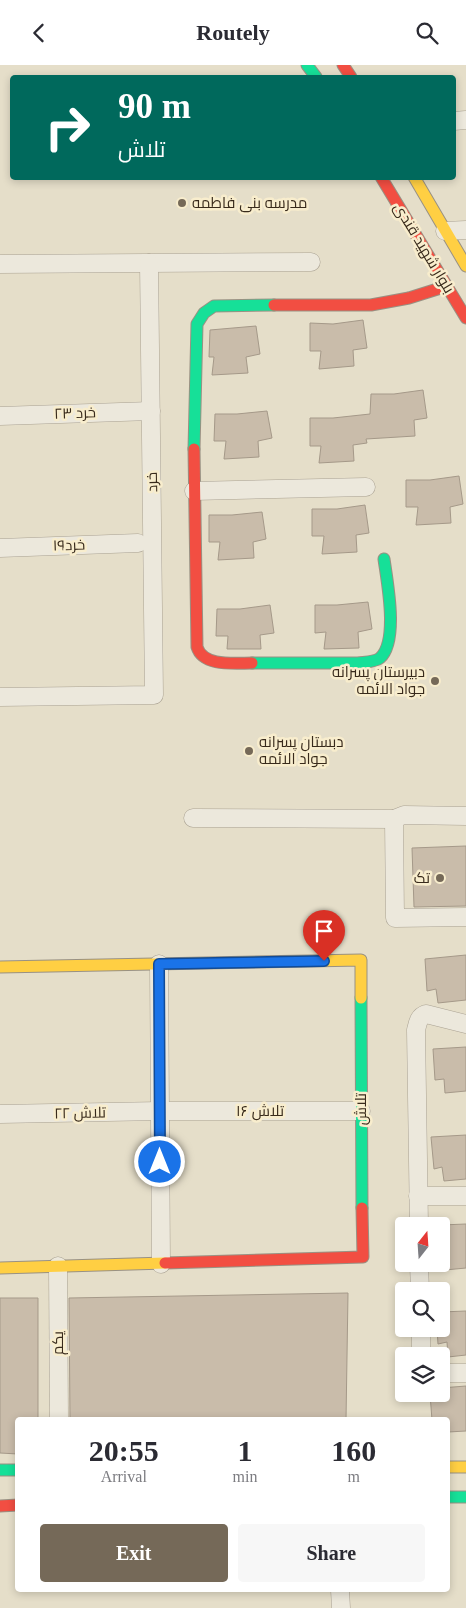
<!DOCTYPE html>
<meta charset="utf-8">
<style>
body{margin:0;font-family:"Times New Roman",Cairo,serif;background:#f7f7f7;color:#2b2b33;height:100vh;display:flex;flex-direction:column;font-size:19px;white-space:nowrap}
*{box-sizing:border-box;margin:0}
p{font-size:16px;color:#7c7c81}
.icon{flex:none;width:28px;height:28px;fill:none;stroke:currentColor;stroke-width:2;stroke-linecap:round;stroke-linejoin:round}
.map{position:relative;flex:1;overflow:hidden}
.side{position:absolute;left:15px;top:1352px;width:435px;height:175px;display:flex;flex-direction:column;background:#fff;border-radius:5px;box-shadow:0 2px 8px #0003}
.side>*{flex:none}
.guide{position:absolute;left:10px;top:10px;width:446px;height:105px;border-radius:5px;box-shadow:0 2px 8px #0003;background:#00695c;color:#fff;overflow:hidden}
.needle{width:32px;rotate:17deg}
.buttons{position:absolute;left:395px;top:1152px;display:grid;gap:10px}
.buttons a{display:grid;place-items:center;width:55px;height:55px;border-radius:5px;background:#fff;box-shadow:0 2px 8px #0003;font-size:25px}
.pin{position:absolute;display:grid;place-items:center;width:42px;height:42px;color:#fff;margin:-51px -21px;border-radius:50% 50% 50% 0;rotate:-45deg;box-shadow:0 0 5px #0007}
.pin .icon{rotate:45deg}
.me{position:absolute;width:55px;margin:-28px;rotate:0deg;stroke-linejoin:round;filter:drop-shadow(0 0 4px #0008)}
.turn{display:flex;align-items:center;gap:18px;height:105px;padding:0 25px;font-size:22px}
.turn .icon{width:65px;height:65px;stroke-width:2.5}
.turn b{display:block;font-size:35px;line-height:42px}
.eta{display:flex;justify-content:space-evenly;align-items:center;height:85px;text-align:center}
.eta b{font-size:30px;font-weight:800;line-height:35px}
.button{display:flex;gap:10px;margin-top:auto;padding:10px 25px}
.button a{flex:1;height:58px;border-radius:5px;background:#756958;color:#fff;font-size:20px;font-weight:800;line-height:58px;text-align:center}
.button a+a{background:#f7f7f7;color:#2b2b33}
header{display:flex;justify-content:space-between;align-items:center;height:65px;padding:0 25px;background:#fff;font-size:22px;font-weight:800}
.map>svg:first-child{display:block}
.building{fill:#c9bcaa;stroke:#a59989}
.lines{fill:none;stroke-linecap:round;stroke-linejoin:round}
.street-casing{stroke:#aaa293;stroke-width:19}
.fast-casing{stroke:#999183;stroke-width:13}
.slow-casing{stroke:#999183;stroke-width:13}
.jam-casing{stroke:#999183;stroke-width:13}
.street{stroke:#ece8dc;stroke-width:18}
.fast{stroke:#16e098;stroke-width:11}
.slow{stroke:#ffcf43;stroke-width:11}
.jam{stroke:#f24e42;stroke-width:11}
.route-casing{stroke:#114b97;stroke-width:12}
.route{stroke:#1a73e8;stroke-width:9}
.poi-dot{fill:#756958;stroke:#f8edcd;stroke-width:2}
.labels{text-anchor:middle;stroke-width:5;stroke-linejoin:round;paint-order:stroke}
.poi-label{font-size:15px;fill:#382a1b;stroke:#f8edcd;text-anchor:start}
.street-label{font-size:15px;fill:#382a1b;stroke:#f8edcd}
</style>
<header><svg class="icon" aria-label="back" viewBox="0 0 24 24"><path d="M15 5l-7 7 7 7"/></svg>Routely<svg class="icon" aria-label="search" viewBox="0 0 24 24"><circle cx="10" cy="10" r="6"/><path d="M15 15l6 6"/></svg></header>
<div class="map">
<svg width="466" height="1543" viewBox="0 0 466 1543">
<rect width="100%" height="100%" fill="#e5dec9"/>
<!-- building -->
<g class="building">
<path d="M 363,255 L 367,283 L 353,285 L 354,301 L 319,304 L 321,286 L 310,286 L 310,258 L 333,259 Z"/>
<path d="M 256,261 L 260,289 L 246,292 L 248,308 L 212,310 L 214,292 L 209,292 L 210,265 Z"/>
<path d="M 423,325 L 427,353 L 414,355 L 415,371 L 366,374 L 367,378 L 353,380 L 354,396 L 319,398 L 321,381 L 310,381 L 310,353 L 333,353 L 370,349 L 371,329 L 394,329 Z"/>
<path d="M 267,346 L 272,373 L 258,376 L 259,392 L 224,394 L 226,376 L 214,376 L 215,349 L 237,349 Z"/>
<path d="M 459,411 L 463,439 L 450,442 L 451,458 L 416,460 L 418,442 L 406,442 L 406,415 L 430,415 Z"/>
<path d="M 365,440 L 369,468 L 356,470 L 357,487 L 322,489 L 324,471 L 312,471 L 312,444 L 337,444 Z"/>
<path d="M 262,447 L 266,474 L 253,477 L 254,493 L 218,495 L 220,477 L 209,477 L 209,450 L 232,450 Z"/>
<path d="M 368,537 L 372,564 L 358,567 L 359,583 L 324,584 L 326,567 L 315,568 L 315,540 L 337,540 Z"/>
<path d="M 270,540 L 274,568 L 260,570 L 261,584 L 227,584 L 228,571 L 216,571 L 217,544 L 240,544 Z"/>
<path d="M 466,781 L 466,841 L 414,842 L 412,783 Z"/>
<path d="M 466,890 L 466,935 L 438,938 L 436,924 L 427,926 L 425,894 Z"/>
<path d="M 466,982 L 466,1026 L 445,1028 L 444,1014 L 435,1015 L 433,984 Z"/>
<path d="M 466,1070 L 466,1114 L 444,1116 L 442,1102 L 434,1104 L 431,1072 Z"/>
<path d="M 466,1159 L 466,1203 L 445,1205 L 444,1191 L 441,1191 L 441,1160 Z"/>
<path d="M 348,1228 L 346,1355 L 70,1355 L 69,1233 Z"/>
<path d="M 0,1233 L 38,1233 L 38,1355 L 18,1355 L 18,1389 L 0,1388 Z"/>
<path d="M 466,1246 L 466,1290 L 448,1292 L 447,1277 L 438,1279 L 437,1264 L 441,1264 L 441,1247 Z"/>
<path d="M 466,1321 L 466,1366 L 448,1367 L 448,1355 L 432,1355 L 430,1329 L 441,1329 L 441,1323 Z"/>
</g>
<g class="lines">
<defs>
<g id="street">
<path d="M 454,56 L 466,55"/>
<path d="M 445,166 L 466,165"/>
<path d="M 0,199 L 311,197"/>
<path d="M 0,351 L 151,346"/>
<path d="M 194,426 L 366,422"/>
<path d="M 0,483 L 138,478"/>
<path d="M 0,632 L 154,630 L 149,198"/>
<path d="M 466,751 L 404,750 L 394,754 L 395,853 L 466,852"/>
<path d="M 193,753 L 394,754"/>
<path d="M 159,899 L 161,1199"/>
<path d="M 0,1049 L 160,1046 L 361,1046"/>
<path d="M 418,1131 L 466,1131"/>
<path d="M 419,1161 L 416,965 C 418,958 418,952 426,949 L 466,959"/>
<path d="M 419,1199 L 420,1226"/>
<path d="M 58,1201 L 59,1355"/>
<path d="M 421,1264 L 421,1291"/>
<path d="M 441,1308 L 466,1308"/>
<path d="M 340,1525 L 341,1543"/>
</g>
<g id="fast">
<path d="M 307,0 L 316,12"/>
<path d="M 194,384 L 197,259 L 204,248 L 214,241 L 274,240"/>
<path d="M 252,598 L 358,598 C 365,597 375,597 380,593 C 399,576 387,516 384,494"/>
<path d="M 361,933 L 362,1143"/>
<path d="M 0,1405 L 18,1405"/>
<path d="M 448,1432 L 466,1432"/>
</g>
<g id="slow">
<path d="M 414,112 L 466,201"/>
<path d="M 0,902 L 361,895 L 361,933"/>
<path d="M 0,1203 L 165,1198"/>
<path d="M 448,1402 L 466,1402"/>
</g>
<g id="jam">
<path d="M 343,0 L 351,12"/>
<path d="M 381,112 L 466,253"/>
<path d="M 274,240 L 371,240 L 409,233 L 447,221"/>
<path d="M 194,384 L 197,582 C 203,602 235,598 252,598"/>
<path d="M 165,1198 L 363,1192 L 362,1143"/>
<path d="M 0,1441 L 18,1440"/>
</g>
</defs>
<!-- street casing -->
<use href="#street" class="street-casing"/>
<!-- fast casing -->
<use href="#fast" class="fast-casing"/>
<!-- slow casing -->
<use href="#slow" class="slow-casing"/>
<!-- jam casing -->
<use href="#jam" class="jam-casing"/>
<!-- street -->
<use href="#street" class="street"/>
<!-- fast -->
<use href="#fast" class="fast"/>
<!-- slow -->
<use href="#slow" class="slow"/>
<!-- jam -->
<use href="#jam" class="jam"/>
</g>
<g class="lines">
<defs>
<path id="route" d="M 160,1097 L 159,899 L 324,896"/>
</defs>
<!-- route casing -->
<use href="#route" class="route-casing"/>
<!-- route -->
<use href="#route" class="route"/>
</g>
<!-- markers -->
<g class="poi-dot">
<circle cx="182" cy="138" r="5"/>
<circle cx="435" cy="616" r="5"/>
<circle cx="249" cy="686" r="5"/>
<circle cx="440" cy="813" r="5"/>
</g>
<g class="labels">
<!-- poi labels -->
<g class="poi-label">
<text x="192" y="143">مدرسه بنی فاطمه</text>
<text x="425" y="612" text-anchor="end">دبیرستان پسرانه<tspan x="425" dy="17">جواد الائمه</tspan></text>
<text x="259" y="682">دبستان پسرانه<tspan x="259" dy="17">جواد الائمه</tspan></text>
<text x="430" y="818" text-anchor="end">تک</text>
</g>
<!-- street labels -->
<g class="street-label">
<text transform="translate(424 183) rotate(59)" y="5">بلوار شهید قندی</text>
<text transform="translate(75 348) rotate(-2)" y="5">خرد ۲۳</text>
<text transform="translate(152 417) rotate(-91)" y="5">خرد</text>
<text transform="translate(69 480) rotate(-2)" y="5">خرد۱۹</text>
<text transform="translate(361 1044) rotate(-90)" y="5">تلاش</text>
<text x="260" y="1051">تلاش ۱۶</text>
<text transform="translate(80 1048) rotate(-1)" y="5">تلاش ۲۲</text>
<text transform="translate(58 1278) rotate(-90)" y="5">یکم</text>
</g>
</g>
</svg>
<div class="buttons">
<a><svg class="needle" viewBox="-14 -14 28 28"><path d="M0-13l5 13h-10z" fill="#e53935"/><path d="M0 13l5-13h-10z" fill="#7c7c81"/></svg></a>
<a><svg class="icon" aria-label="search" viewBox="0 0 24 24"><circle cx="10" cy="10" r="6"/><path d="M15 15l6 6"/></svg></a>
<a><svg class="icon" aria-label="layers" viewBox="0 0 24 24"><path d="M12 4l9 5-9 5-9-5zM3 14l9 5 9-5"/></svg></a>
</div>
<div class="pin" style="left:324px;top:896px;background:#d93025"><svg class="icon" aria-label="arrive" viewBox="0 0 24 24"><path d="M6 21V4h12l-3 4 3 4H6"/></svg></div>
<svg class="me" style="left:160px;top:1097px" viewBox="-20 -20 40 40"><circle r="17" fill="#1a73e8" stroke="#fff" stroke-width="3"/><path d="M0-11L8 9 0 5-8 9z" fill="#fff"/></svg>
<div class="guide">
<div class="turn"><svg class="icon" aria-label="right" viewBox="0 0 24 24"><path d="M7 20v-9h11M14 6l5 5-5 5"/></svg><div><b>90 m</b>تلاش</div></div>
</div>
<section class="side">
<div class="eta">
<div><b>20:55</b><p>Arrival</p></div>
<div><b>1</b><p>min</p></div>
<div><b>160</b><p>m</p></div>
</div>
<div class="button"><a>Exit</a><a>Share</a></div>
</section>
</div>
